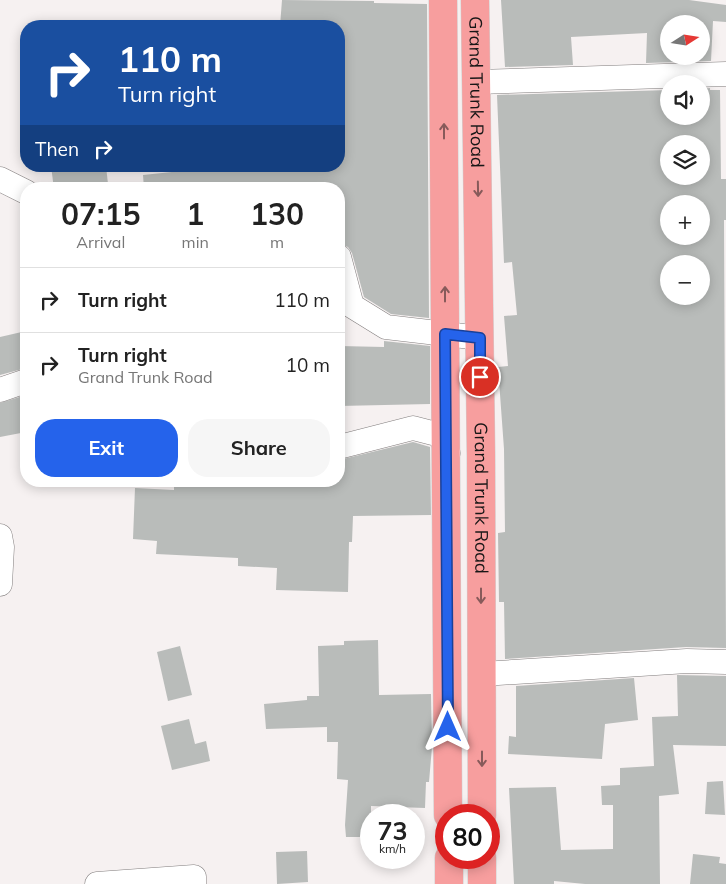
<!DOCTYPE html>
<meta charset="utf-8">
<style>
body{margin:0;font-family:Mulish,sans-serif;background:#f6f6f6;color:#222;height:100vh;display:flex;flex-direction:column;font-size:19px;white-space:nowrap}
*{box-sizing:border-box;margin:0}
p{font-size:16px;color:#767676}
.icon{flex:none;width:28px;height:28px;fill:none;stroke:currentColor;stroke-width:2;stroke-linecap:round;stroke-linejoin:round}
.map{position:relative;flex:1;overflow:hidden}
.drawer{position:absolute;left:20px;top:182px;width:325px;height:305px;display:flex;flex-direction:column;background:#fff;border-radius:20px;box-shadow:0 2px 12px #0003}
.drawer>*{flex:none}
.top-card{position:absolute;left:20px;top:20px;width:325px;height:152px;border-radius:20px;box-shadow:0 2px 12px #0003;background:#1a4fa0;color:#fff;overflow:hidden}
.needle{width:32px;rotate:78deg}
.controls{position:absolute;left:660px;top:15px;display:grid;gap:10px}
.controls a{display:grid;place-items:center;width:50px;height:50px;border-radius:50%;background:#fff;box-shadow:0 2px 12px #0003;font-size:25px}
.speed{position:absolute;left:360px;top:804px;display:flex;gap:10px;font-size:25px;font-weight:700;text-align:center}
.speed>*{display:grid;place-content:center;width:65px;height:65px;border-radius:50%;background:#fff;box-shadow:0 2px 12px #0003;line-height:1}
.speed small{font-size:12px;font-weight:400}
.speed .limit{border:8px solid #d22;background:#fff;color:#111}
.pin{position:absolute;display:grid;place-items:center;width:42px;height:42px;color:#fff;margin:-21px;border:2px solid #fff;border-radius:50%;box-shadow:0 1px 5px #0007}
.me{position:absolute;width:55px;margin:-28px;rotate:0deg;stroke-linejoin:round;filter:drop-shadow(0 0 4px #0008)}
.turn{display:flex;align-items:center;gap:18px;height:105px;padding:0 15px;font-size:22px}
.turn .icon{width:65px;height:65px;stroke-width:2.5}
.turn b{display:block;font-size:35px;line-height:42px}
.then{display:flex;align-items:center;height:48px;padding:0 15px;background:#0003;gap:10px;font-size:19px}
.eta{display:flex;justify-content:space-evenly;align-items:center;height:85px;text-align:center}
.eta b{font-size:30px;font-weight:700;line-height:35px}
.cta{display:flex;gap:10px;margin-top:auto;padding:10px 15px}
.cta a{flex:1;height:58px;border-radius:20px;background:#2563eb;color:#fff;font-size:20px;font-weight:700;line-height:58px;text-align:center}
.cta a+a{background:#f6f6f6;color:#222}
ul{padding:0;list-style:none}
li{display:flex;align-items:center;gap:15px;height:65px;padding:0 15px;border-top:1px solid #e0e0e0}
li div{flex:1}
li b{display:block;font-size:19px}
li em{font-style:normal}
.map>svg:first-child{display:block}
.building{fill:#b9bcba;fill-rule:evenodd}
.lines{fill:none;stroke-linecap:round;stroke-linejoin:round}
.minor-casing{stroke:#827e7e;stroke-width:25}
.trunk-casing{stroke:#d1d0d0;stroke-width:29}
.minor{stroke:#fff;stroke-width:24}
.trunk{stroke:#f79e9e;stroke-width:28}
.oneway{stroke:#875a5a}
.route-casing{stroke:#184099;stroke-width:12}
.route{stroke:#2563eb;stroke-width:9}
.labels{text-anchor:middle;stroke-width:4;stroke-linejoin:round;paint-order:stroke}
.street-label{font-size:18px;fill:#171616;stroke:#fff}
</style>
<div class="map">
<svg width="726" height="884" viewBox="0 0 726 884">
<rect width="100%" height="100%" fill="#f6f1f1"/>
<!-- building -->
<g class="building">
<path d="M 282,0 L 374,1 L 374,3 L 427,4 L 429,318 L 391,314 L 364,297 L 352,253 L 348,247 L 339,244 L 339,189 L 144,189 L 143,175 L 229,166 L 339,166 L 339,26 L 280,26 Z"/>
<path d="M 501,0 L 689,0 L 726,5 L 726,22 L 713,21 L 711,61 L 646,63 L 647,33 L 571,37 L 573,65 L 505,67 ZM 669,24 L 701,24 L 701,56 L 669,56 Z"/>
<path d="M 710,88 L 710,90 L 720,90 L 721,179 L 726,179 L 726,220 L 724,220 L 726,648 L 686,647 L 505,659 L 504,602 L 499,602 L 498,533 L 505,532 L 504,449 L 498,367 L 508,366 L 504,316 L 517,315 L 512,262 L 504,263 L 497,95 L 669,90 L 669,116 L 701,116 L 701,89 ZM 669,144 L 701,144 L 701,176 L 669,176 ZM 669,204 L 701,204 L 701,236 L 669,236 ZM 669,264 L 701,264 L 701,296 L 669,296 Z"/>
<path d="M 51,166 L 106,166 L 108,184 L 54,189 Z"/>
<path d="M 26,331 L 26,368 L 0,375 L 0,337 Z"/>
<path d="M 384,341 L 430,346 L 430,404 L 339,406 L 339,346 L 384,347 Z"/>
<path d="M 26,395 L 26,432 L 0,437 L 0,403 Z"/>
<path d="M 413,442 L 430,447 L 431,515 L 353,516 L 352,542 L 349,542 L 348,592 L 276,590 L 277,568 L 238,566 L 238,558 L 156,554 L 157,541 L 133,539 L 135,488 L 174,490 L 174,481 L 339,481 L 339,460 Z"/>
<path d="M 378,640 L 379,695 L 431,694 L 432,747 L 429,782 L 426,782 L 425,808 L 371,806 L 371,837 L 346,837 L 345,825 L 348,780 L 337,779 L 338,742 L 327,742 L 327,727 L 266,729 L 264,704 L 307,700 L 307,696 L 319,696 L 318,646 L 344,645 L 344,641 Z"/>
<path d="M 180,646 L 192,695 L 168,701 L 157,652 Z"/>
<path d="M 677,675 L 726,676 L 726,746 L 673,745 L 679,794 L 659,796 L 660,884 L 585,884 L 554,881 L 554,884 L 514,884 L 509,788 L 556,787 L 561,850 L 613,849 L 613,805 L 602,805 L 601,786 L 620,785 L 620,768 L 654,766 L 652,717 L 678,716 Z"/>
<path d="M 634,678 L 638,720 L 605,724 L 602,759 L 508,754 L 509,736 L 516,737 L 516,686 Z"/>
<path d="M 189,719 L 195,744 L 206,741 L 210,761 L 172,770 L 161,726 Z"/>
<path d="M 723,781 L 725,815 L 705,814 L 707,782 Z"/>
<path d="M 307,851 L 308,882 L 277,884 L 276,852 Z"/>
<path d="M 693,854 L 720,857 L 719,863 L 726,864 L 726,884 L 690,884 Z"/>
</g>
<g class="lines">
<defs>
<g id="minor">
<path d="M 477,82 L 726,74"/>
<path d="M 0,179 L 26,192"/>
<path d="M 339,257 L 352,306 L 386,327 L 480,338"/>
<path d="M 0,390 L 26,381"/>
<path d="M 339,447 L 413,428 L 440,435 L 448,453"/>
<path d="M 0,536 L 2,547 L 0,584"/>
<path d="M 482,674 L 687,661 L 726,662"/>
<path d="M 97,884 L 194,877 L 194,884"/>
</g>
<g id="trunk">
<path d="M 443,0 L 448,815"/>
<path id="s1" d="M 475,0 L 481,455 L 482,815"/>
<path d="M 449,858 L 449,884"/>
<path d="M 482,858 L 482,884"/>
</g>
</defs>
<!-- minor casing -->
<use href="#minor" class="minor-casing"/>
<!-- trunk casing -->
<use href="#trunk" class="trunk-casing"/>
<!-- minor -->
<use href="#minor" class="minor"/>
<!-- trunk -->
<use href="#trunk" class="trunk"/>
</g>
<!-- one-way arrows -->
<defs><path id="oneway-shaft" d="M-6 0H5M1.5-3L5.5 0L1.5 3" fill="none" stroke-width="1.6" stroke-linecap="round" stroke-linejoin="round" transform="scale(1.25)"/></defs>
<g class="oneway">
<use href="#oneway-shaft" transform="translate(444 131) rotate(-90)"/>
<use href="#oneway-shaft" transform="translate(478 189) rotate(89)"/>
<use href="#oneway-shaft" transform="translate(445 294) rotate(-90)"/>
<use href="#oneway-shaft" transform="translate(481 596) rotate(90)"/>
<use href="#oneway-shaft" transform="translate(482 759) rotate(90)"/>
</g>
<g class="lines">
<defs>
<path id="route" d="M 448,727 L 445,334 L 480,338 L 480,377"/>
</defs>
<!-- route casing -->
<use href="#route" class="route-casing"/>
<!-- route -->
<use href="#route" class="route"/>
</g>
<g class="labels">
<!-- street labels -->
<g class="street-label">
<text dy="6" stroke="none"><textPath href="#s1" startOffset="92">Grand Trunk Road</textPath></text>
<text dy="6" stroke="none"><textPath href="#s1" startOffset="498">Grand Trunk Road</textPath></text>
</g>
</g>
</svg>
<div class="controls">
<a><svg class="needle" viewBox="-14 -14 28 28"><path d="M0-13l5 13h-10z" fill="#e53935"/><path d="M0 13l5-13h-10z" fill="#767676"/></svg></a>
<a><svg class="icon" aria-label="sound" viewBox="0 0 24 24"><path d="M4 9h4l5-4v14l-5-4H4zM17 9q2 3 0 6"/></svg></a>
<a><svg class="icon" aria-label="layers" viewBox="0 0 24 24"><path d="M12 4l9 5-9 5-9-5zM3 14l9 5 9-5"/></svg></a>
<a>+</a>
<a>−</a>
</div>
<div class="speed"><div>73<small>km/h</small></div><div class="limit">80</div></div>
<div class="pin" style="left:480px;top:377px;background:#d93025"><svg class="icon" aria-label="arrive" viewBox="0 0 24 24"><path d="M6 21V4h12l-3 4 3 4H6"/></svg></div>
<svg class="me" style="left:448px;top:727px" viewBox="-20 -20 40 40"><path d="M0-17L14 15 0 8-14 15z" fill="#2563eb" stroke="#fff" stroke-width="4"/></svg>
<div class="top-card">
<div class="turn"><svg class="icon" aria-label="right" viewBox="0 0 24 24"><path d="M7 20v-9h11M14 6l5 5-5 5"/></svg><div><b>110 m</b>Turn right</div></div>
<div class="then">Then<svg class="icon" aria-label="right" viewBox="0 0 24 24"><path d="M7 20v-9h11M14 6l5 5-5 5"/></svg></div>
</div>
<section class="drawer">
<div class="eta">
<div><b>07:15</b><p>Arrival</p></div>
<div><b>1</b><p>min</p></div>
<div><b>130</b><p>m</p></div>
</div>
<ul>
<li><svg class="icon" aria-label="right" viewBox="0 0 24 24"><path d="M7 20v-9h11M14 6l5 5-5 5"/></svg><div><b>Turn right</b></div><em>110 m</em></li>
<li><svg class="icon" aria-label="right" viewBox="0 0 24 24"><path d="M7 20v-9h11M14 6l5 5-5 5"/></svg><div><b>Turn right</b><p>Grand Trunk Road</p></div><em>10 m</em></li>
</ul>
<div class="cta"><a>Exit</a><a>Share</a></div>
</section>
</div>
